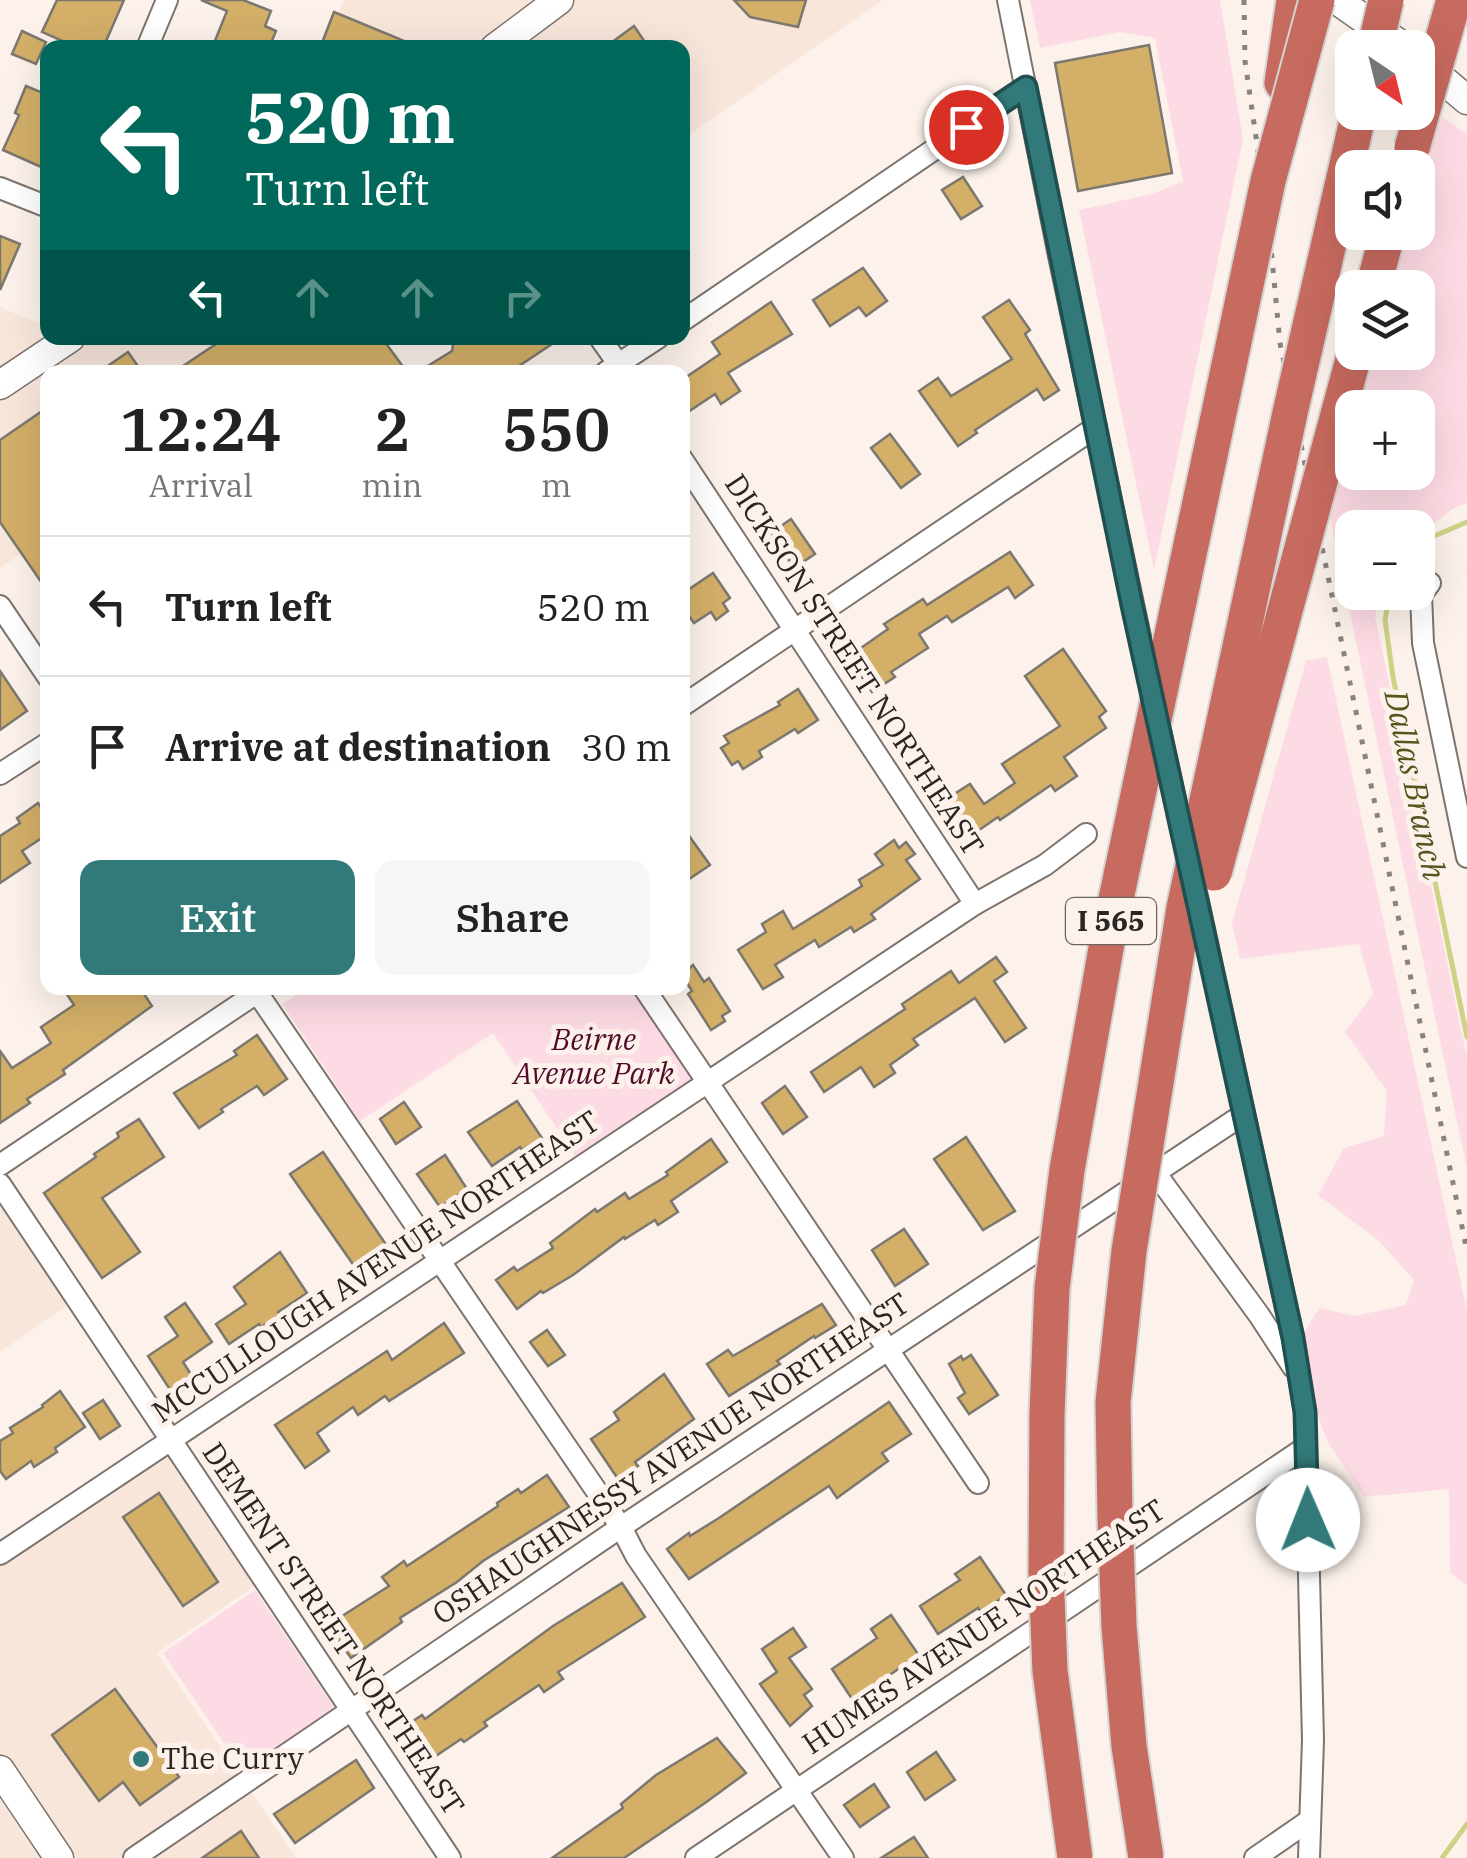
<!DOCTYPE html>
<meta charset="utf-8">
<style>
body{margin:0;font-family:"IBM Plex Serif",serif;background:#f6f6f6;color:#222;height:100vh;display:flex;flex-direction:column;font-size:38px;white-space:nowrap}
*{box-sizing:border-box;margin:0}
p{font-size:32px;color:#767676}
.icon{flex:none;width:55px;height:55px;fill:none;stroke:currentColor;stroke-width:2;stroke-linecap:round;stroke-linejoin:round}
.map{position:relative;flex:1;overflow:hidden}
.details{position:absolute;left:40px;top:365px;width:650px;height:630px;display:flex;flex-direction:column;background:#fff;border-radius:20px;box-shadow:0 10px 40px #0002}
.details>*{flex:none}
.guide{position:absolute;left:40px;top:40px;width:650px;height:305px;border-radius:20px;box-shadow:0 10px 40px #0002;background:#00695c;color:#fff;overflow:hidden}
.needle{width:65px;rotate:145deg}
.tools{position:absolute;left:1335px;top:30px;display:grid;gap:20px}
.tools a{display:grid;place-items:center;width:100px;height:100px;border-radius:20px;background:#fff;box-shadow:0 10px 40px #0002;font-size:50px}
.pin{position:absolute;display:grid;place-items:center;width:85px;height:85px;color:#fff;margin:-42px;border:5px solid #fff;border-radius:50%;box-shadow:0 2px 10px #0007}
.me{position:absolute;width:110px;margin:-55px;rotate:359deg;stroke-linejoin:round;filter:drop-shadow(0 0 8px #0008)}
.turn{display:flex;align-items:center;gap:35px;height:210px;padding:0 40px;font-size:45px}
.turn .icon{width:130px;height:130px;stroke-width:2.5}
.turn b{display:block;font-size:70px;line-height:85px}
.lanes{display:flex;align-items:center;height:95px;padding:0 40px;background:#0003;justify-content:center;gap:50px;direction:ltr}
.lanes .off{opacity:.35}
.eta{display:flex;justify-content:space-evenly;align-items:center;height:170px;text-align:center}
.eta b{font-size:60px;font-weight:600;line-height:70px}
.button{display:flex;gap:20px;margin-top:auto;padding:20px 40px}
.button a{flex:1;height:115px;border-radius:20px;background:#317a79;color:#fff;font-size:40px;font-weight:600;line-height:115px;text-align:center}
.button a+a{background:#f6f6f6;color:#222}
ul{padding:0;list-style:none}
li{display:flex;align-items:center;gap:30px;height:140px;padding:0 40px;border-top:2px solid #e0e0e0}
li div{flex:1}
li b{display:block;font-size:38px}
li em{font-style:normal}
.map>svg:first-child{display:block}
.built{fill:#f8e6db}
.green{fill:#fddbe4}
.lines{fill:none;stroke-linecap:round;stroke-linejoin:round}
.stream{stroke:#ced285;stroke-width:5}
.building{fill:#d3af68;stroke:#7c786f;stroke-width:2.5}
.street-casing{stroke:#7d746e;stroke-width:24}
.secondary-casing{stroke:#7d746e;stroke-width:31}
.highway-casing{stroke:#d4d4d3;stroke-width:39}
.street{stroke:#fff;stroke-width:20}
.secondary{stroke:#fff;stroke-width:28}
.highway{stroke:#c76a5f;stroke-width:35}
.rail{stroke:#89827e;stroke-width:5;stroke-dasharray:5 10;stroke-linecap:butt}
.highway-bridge-casing{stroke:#d4d4d3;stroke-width:39;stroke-linecap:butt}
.highway-bridge{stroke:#c76a5f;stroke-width:35}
.route-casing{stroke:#204f4f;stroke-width:25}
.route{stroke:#317a79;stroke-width:18}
.poi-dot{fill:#317a79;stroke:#fcf2eb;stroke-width:4}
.labels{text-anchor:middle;stroke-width:10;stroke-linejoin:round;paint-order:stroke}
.shield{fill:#fcf2eb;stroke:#696360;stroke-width:2.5}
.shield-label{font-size:28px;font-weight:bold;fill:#2a2624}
.street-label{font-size:30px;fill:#2a2624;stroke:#fcf2eb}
.park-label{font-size:30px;font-style:italic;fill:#510b29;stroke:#fcf2eb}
.poi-label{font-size:30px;fill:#2a2624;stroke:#fcf2eb;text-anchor:start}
.water-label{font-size:32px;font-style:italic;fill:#54561d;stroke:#fcf2eb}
</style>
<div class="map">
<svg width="1467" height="1858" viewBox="0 0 1467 1858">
<rect width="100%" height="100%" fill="#fcf2eb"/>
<!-- built -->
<g class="built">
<path d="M 344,0 L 883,0 L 683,139 L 682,48 L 324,48 Z"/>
<path d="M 0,307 L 38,323 L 47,317 L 48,338 L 340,338 L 288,372 L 48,372 L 47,535 L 0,568 Z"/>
<path d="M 0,1200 L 68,1305 L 0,1352 Z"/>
<path d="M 170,1450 L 259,1583 L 157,1653 L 296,1858 L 0,1858 L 0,1564 Z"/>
</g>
<!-- green -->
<g class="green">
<path d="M 1030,0 L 1220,0 L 1243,139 L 1154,570 L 1079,210 L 1152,194 L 1183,181 L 1155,38 L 1121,32 L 1040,48 Z"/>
<path d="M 1442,117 L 1467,134 L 1467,503 L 1454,508 L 1418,536 L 1418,528 L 1352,528 L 1352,592 L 1381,593 L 1375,616 L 1467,1058 L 1467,1169 L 1330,518 L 1352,426 L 1352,472 L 1418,472 L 1418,408 L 1357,407 L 1372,353 L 1418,352 L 1418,288 L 1389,287 L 1404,233 L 1418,232 L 1418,181 Z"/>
<path d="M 1327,657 L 1467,1311 L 1467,1586 L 1450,1572 L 1449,1489 L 1364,1497 L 1327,1441 L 1295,1348 L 1319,1308 L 1355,1316 L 1406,1305 L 1414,1280 L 1378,1240 L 1318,1195 L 1344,1148 L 1384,1136 L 1387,1091 L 1345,1032 L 1373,994 L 1359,944 L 1240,959 L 1232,923 L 1306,661 Z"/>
<path d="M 307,988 L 635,988 L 696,1075 L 576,1157 L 493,1033 L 360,1121 L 282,1004 Z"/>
<path d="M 255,1590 L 335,1708 L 243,1771 L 163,1653 Z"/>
</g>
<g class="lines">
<!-- stream -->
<g class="stream">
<path d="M 1418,549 L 1432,537 L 1467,522"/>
<path d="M 1390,592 L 1385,620 L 1393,677 L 1467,1037"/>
<path d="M 1442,1858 L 1467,1824"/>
</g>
</g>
<!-- building -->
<g class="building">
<path d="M 57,0 L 124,0 L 103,48 L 78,48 L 42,32 Z"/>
<path d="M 201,0 L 243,0 L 271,11 L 265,26 L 276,31 L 269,48 L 212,48 L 227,11 Z"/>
<path d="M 734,0 L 806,0 L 798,27 L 750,17 Z"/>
<path d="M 334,12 L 419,47 L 419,48 L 320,48 Z"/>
<path d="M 634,26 L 649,48 L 604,48 Z"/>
<path d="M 22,31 L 46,42 L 36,64 L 12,54 Z"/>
<path d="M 1149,45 L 1172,173 L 1078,191 L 1055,63 Z"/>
<path d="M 26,86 L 48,95 L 48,170 L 3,150 L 19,115 L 15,113 Z"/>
<path d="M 963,177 L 982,206 L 961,219 L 942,190 Z"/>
<path d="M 0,236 L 20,244 L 0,290 Z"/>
<path d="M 863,268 L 887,301 L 866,316 L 859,307 L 830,326 L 813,300 Z"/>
<path d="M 1009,300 L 1030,330 L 1025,334 L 1059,390 L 1044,400 L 1037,389 L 975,430 L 977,433 L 958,446 L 919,391 L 938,378 L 951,396 L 1012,359 L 983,317 Z"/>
<path d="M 771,302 L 792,334 L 728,373 L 740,391 L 721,404 L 715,394 L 688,412 L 682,403 L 682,380 L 720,354 L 712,342 Z"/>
<path d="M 225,338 L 382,338 L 407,372 L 174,372 Z"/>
<path d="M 454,338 L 561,338 L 510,372 L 418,372 L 452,351 Z"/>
<path d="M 128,352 L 142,372 L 99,372 Z"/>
<path d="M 48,407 L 48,592 L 0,522 L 0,440 Z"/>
<path d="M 890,434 L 920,474 L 901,488 L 871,448 Z"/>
<path d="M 791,519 L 815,554 L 794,568 L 771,533 Z"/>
<path d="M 1010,552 L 1033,585 L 1015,598 L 1008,587 L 952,622 L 947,616 L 919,634 L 928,648 L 891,672 L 895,677 L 872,692 L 848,657 L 888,629 L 884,624 L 923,599 L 927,605 Z"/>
<path d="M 713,573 L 730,598 L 723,603 L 728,611 L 716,620 L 711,612 L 694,623 L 682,606 L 682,594 Z"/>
<path d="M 1063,649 L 1106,711 L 1099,717 L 1106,728 L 1064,757 L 1077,776 L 1055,791 L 1051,785 L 1000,820 L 998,817 L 972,835 L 948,798 L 970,784 L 984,804 L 1015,783 L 1002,764 L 1060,726 L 1025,676 Z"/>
<path d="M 0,671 L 27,711 L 0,730 Z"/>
<path d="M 798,689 L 818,720 L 798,733 L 795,729 L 759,751 L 762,757 L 743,769 L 738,761 L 732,765 L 721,748 L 729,743 L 724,736 L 780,705 L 778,702 Z"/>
<path d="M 38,803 L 48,817 L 48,834 L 22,851 L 30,863 L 0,883 L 0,836 L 20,823 L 17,818 Z"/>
<path d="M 682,826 L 710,865 L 682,884 Z"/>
<path d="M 894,840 L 899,848 L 906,842 L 915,854 L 906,860 L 920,879 L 871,914 L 875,919 L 854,932 L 851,927 L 819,947 L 815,940 L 775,965 L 783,977 L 763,989 L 738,950 L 766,932 L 762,924 L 783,911 L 793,929 L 862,886 L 859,880 L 883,865 L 875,854 Z"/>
<path d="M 996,957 L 1007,972 L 994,981 L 1026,1028 L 1005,1042 L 975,998 L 913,1039 L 918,1045 L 890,1065 L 895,1073 L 874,1087 L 861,1067 L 824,1092 L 811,1072 L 905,1009 L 902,1004 L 951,971 L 959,983 Z"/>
<path d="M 693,965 L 704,982 L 709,978 L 730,1011 L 722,1016 L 725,1021 L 711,1030 L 688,994 L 692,991 L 682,975 Z"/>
<path d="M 75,988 L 140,988 L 152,1006 L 63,1070 L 65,1074 L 27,1099 L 30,1103 L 0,1123 L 0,1051 L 12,1068 L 51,1043 L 41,1027 L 74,1005 L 66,993 Z"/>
<path d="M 257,1035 L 287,1079 L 264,1095 L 257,1086 L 221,1109 L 223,1112 L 199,1128 L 174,1093 L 237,1055 L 234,1051 Z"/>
<path d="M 785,1086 L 807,1117 L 783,1134 L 762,1103 Z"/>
<path d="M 517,1101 L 542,1138 L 522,1150 L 520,1147 L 492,1166 L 468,1132 Z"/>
<path d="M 404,1102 L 421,1127 L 396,1144 L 380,1119 Z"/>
<path d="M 139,1119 L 164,1157 L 102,1198 L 140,1252 L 102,1278 L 44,1193 L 96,1157 L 94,1154 L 119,1137 L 117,1133 Z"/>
<path d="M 966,1137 L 1015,1211 L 983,1230 L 934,1159 Z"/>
<path d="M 711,1139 L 727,1162 L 671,1201 L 678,1212 L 658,1225 L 655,1220 L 625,1239 L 624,1237 L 573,1275 L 543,1293 L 541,1291 L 517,1309 L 496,1280 L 514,1267 L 517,1271 L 553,1248 L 550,1243 L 595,1209 L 597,1212 L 625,1193 L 629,1199 L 668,1175 L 666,1172 Z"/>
<path d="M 323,1152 L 389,1249 L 357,1270 L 290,1174 Z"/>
<path d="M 445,1155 L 467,1189 L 440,1207 L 417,1174 Z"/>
<path d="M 904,1229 L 928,1264 L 895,1286 L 872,1250 Z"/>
<path d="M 280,1252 L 307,1293 L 278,1312 L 280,1315 L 261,1327 L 259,1324 L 229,1344 L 216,1324 L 246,1304 L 234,1287 Z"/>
<path d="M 185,1303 L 212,1342 L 183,1362 L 192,1376 L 171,1391 L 148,1356 L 178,1336 L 165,1317 Z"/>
<path d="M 822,1304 L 836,1325 L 815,1338 L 814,1336 L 777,1361 L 780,1364 L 729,1396 L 707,1364 L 728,1350 L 733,1356 Z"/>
<path d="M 444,1323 L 464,1353 L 389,1401 L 385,1396 L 358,1415 L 353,1407 L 317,1433 L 329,1451 L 305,1468 L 275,1425 L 387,1351 L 392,1360 Z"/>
<path d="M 547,1330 L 565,1355 L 548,1366 L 530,1342 Z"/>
<path d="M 971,1355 L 998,1395 L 969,1414 L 958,1398 L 965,1393 L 949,1364 L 961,1356 L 963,1360 Z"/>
<path d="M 664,1374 L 694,1419 L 635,1462 L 638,1466 L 618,1479 L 591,1439 L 619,1420 L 614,1412 Z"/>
<path d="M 60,1391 L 85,1427 L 55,1448 L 57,1452 L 34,1467 L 31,1461 L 6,1479 L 0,1471 L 0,1441 L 13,1433 L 10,1428 L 43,1407 L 42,1405 Z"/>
<path d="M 103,1400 L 120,1426 L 100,1439 L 83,1413 Z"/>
<path d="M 889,1402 L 911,1434 L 882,1453 L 888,1461 L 837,1498 L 829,1486 L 689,1579 L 667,1549 L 689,1533 L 690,1536 L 719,1518 Z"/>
<path d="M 547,1475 L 569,1507 L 483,1561 L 457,1582 L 400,1618 L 402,1622 L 351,1658 L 328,1625 L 389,1586 L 382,1577 L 404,1561 L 407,1566 L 498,1506 L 497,1503 L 518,1489 L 521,1493 Z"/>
<path d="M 159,1493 L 218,1582 L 183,1606 L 123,1517 Z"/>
<path d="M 980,1557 L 1006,1595 L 981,1612 L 978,1608 L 938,1634 L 920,1606 L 960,1580 L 955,1574 Z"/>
<path d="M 622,1583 L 645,1617 L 558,1672 L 563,1679 L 544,1692 L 539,1685 L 484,1722 L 487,1726 L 464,1742 L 461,1739 L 424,1764 L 401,1729 L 422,1715 L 425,1719 L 553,1626 Z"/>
<path d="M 891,1615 L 918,1654 L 854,1702 L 832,1669 L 877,1638 L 871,1629 Z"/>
<path d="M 793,1628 L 806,1647 L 789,1658 L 812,1689 L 804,1695 L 812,1706 L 790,1726 L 760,1684 L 777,1672 L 762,1649 Z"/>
<path d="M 115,1689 L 179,1777 L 140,1805 L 123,1782 L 99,1801 L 52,1735 Z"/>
<path d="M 717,1738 L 746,1773 L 705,1803 L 624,1858 L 552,1858 L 623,1808 L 621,1804 L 656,1775 Z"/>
<path d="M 936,1752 L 955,1780 L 925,1800 L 907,1772 Z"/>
<path d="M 356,1760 L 374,1788 L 295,1843 L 274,1814 Z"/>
<path d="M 874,1784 L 889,1807 L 860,1827 L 844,1805 Z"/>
<path d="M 241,1831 L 259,1858 L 202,1858 Z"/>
<path d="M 914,1837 L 928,1858 L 881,1858 Z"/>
</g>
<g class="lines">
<defs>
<g id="street">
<path d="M 1008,0 L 1059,256 L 1152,693"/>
<path d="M 147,48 L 167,0"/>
<path d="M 0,188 L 48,207"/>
<path d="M 682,321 L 1026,87"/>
<path d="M 600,338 L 624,372"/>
<path d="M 606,372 L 658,338"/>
<path d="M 682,459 L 975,904"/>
<path d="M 1430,583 L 1421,595 L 1423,643 L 1467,857"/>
<path d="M 0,606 L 48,677"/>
<path d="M 682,706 L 1096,427"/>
<path d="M 1159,726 L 1188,859"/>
<path d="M 0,774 L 48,743"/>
<path d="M 1196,892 L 1293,1339 L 1305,1412 L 1313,1740 L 1309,1858"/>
<path d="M 254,988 L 621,1527 L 636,1556 L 843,1858"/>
<path d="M 644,988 L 978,1483"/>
<path d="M 0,1165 L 264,988"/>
<path d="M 1154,1171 L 1259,1315 L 1293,1367"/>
<path d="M 0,1184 L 450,1858"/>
<path d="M 0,1554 L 975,904 L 1045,865 L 1086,834"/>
<path d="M 134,1858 L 621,1527 L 1244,1114"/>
<path d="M 696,1858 L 1306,1447"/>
<path d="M 1255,1858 L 1310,1820"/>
</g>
<g id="secondary">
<path d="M 1337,0 L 1405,48"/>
<path d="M 495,48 L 559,0"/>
<path d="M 1422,62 L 1467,100"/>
<path d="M 0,385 L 70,338"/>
<path d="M 0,1770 L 59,1858"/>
</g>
<g id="highway">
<path d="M 1282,83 L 1294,0"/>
<path d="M 1373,288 L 1388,232"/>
</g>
</defs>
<!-- street casing -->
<use href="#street" class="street-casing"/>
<!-- secondary casing -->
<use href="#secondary" class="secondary-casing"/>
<!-- highway casing -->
<use href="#highway" class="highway-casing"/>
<!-- street -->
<use href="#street" class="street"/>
<!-- secondary -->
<use href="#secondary" class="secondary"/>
<!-- highway -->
<use href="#highway" class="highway"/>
<!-- rail -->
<path class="rail" d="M 1244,0 L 1245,61 L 1269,227 L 1280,343 L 1467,1251"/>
<defs>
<g id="highway-bridge">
<path d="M 1375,48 L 1386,0"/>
<path d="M 1412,148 L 1454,0"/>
<path d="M 1214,873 L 1355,352"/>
<path d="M 1075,1858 L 1050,1671 L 1046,1573 L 1047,1414 L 1052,1288 L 1067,1170 L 1108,937 L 1268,181 L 1317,0"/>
<path d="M 1146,1858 L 1129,1746 L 1119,1626 L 1115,1517 L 1113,1402 L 1129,1251 L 1184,908 L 1290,413 L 1359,112"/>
</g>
</defs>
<!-- highway-bridge casing -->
<use href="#highway-bridge" class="highway-bridge-casing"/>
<!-- highway-bridge -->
<use href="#highway-bridge" class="highway-bridge"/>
</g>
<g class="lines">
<defs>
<path id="route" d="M 966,127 L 1026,87 L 1132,605 L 1293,1338 L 1305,1412 L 1308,1520"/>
</defs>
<!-- route casing -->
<use href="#route" class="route-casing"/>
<!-- route -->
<use href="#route" class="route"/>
</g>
<!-- markers -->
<circle class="poi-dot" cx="141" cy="1759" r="10"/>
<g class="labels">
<!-- shield labels -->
<rect class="shield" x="1066" y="898" width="90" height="46" rx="8"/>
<g class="shield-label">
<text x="1111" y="931">I 565</text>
</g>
<!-- street labels -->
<g class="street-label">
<text transform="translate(854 665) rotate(57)" y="10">DICKSON STREET NORTHEAST</text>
<text transform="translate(376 1267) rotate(-34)" y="10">MCCULLOUGH AVENUE NORTHEAST</text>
<text transform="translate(671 1459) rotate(-34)" y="10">OSHAUGHNESSY AVENUE NORTHEAST</text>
<text transform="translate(984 1627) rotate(-34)" y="10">HUMES AVENUE NORTHEAST</text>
<text transform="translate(333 1629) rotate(56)" y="10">DEMENT STREET NORTHEAST</text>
</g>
<!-- park labels -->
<g class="park-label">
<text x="594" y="1050">Beirne<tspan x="594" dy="34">Avenue Park</tspan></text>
</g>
<!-- poi labels -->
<g class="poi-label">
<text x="161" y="1769">The Curry</text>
</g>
<!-- water labels -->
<g class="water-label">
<text transform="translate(1415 785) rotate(78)" y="11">Dallas Branch</text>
</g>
</g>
</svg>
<div class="tools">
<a><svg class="needle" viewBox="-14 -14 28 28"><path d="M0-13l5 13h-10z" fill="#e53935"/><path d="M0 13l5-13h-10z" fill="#767676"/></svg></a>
<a><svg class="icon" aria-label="sound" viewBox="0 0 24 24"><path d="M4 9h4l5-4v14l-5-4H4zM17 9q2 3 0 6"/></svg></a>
<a><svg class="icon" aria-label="layers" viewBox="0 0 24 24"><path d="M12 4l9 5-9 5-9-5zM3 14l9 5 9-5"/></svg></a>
<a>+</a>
<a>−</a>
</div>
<div class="pin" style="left:966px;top:127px;background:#d93025"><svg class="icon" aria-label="arrive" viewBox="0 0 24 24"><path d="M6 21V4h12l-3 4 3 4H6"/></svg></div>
<svg class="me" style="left:1308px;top:1520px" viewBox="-20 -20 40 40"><circle r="19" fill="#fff"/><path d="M0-13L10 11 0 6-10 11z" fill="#317a79"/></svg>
<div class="guide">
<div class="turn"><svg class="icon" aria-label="left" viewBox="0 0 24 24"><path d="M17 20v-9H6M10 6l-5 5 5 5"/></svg><div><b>520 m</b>Turn left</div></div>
<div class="lanes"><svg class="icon" aria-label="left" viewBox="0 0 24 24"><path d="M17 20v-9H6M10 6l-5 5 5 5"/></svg><svg class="icon off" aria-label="ahead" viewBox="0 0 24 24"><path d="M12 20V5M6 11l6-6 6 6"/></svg><svg class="icon off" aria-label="ahead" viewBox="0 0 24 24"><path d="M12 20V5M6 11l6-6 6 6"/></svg><svg class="icon off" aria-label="right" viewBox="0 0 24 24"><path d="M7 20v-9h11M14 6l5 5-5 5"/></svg></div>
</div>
<section class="details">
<div class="eta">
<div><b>12:24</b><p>Arrival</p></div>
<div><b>2</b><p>min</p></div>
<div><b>550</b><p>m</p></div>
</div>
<ul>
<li><svg class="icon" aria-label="left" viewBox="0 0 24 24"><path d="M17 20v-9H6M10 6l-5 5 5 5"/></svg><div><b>Turn left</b></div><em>520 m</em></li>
<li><svg class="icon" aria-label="arrive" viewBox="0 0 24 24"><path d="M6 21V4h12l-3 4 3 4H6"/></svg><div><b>Arrive at destination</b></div><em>30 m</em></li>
</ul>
<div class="button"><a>Exit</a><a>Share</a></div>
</section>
</div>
